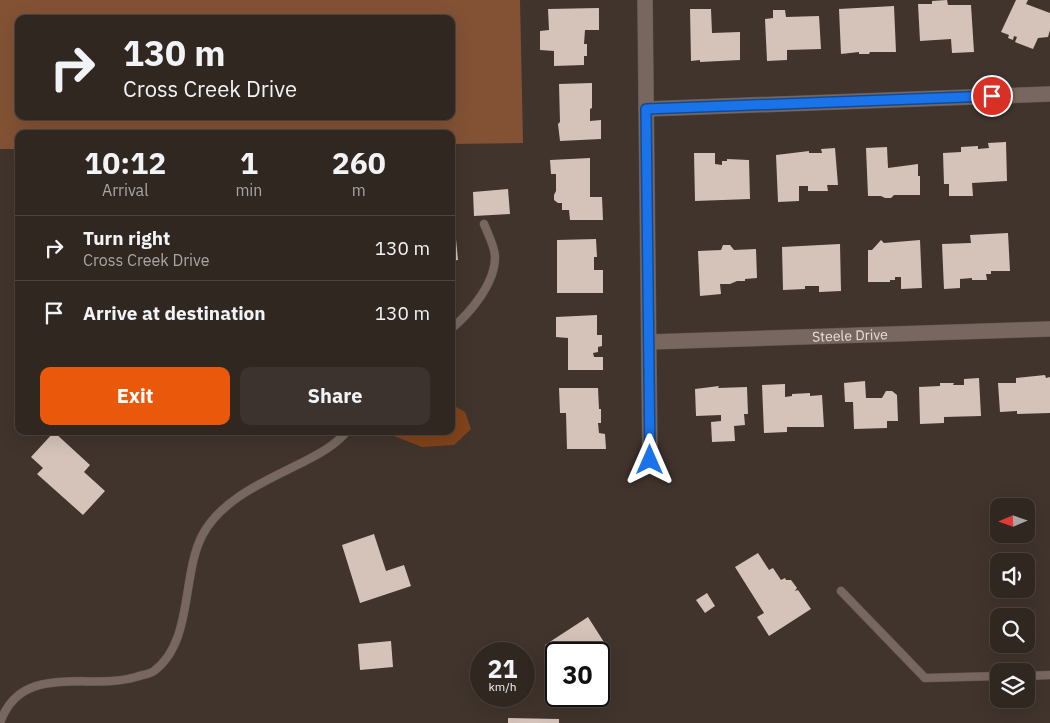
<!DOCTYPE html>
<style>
body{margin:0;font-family:"IBM Plex Sans",sans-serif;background:#3d332e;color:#f1f3f6;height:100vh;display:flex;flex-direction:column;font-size:19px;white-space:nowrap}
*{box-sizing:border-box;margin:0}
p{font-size:16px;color:#a8a5a5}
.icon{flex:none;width:28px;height:28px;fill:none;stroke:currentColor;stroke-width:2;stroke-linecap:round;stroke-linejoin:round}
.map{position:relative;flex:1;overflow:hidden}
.details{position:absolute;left:15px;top:130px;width:440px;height:305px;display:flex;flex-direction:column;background:#312721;border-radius:10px;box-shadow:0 5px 20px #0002,0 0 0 1px #4c443f}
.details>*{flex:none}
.banner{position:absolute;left:15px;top:15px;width:440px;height:105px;border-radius:10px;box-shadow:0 5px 20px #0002,0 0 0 1px #4c443f;background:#312721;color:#f1f3f6;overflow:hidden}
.needle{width:32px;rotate:268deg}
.controls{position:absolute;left:990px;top:498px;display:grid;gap:10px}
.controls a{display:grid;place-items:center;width:45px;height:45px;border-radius:10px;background:#312721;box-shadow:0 5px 20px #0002,0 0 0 1px #4c443f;font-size:25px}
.speed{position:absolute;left:470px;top:642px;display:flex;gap:10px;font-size:25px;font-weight:700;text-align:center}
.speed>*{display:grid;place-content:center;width:65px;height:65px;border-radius:50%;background:#312721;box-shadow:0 5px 20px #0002,0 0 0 1px #4c443f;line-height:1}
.speed small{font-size:12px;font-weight:400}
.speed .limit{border:2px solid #111;border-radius:8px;background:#fff;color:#111}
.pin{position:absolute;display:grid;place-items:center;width:42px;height:42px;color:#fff;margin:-21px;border:2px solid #fff;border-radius:50%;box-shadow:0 1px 5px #0007}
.me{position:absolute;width:55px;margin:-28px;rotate:0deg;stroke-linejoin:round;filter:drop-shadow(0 0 4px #0008)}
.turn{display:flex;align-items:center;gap:18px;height:105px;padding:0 25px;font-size:22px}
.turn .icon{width:65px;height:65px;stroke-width:2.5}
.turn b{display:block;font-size:35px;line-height:42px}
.eta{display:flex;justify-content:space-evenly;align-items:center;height:85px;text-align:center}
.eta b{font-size:30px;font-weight:800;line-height:35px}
.action{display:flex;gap:10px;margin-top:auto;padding:10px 25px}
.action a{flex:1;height:58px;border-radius:10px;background:#ea580c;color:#fff;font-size:20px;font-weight:800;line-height:58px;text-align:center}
.action a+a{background:#3d332e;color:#f1f3f6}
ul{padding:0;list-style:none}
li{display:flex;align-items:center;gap:15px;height:65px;padding:0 25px;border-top:1px solid #4c443f}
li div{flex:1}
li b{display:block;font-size:19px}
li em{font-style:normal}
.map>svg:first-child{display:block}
.green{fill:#835235;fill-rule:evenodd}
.water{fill:#81431a}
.building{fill:#d5c3b9}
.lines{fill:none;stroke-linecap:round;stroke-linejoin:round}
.lane-casing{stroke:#5e524c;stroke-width:9}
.street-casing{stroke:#5e524c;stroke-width:16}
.lane{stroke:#77675f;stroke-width:8}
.street{stroke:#77675f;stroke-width:15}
.route-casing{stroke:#114b97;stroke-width:12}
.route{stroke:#1a73e8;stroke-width:9}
.labels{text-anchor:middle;stroke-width:5;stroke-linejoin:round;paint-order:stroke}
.street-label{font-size:14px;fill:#e9e0db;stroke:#231d19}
</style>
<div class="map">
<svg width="1050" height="723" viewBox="0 0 1050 723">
<rect width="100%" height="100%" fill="#41342c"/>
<!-- green -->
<path class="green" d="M 0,0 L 520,0 L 523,143 L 451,144 L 451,134 L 19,134 L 19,149 L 0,149 ZM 19,19 L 451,19 L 451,116 L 19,116 Z"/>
<!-- water -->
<path class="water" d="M 451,404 L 465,412 L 471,429 L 454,445 L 422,447 L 381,431 L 451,431 Z"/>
<!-- building -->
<g class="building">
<path d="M 947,0 L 948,5 L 971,5 L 974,52 L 952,53 L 951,39 L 920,41 L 918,4 L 932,4 L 932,1 Z"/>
<path d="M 1016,0 L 1028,0 L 1026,4 L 1050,13 L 1050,30 L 1048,37 L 1038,38 L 1033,49 L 1015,42 L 1017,37 L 1014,36 L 1013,40 L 1008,38 L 1009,35 L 1001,32 Z"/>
<path d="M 894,6 L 896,52 L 870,52 L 869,54 L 859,54 L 859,52 L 841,54 L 839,9 Z"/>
<path d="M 599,8 L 599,30 L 585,30 L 584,44 L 587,44 L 587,56 L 584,56 L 584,65 L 554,66 L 554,51 L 540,50 L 540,31 L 549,30 L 548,9 Z"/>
<path d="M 690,9 L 711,9 L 712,33 L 740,32 L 740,60 L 700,62 L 700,60 L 691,61 Z"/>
<path d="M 773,10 L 785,10 L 786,17 L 819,16 L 821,49 L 787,50 L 787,60 L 767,61 L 765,19 L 773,18 Z"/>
<path d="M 592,83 L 592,108 L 590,109 L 590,121 L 601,120 L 601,139 L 560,141 L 558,124 L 560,122 L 559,84 Z"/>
<path d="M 1006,142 L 1007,181 L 972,183 L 973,196 L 949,196 L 949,184 L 944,184 L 943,153 L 961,152 L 961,147 L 978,146 L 978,149 L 989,148 L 988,143 Z"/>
<path d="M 887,147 L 888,168 L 918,164 L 918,176 L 920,176 L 920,195 L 894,195 L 891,198 L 885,198 L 881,196 L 868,196 L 866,148 Z"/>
<path d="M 835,148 L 838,185 L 827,185 L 828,191 L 808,191 L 808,186 L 799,186 L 799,201 L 778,202 L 776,155 L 809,151 L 809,153 L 822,153 L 821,149 Z"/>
<path d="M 694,153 L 715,153 L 715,164 L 722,165 L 722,161 L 727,161 L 727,159 L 749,160 L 750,199 L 695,201 Z"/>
<path d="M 590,158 L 590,197 L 602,197 L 603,220 L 570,220 L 569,210 L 562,210 L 562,203 L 558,203 L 554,200 L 554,195 L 556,191 L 556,174 L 551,174 L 550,160 Z"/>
<path d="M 508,189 L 510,214 L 474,216 L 473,192 Z"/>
<path d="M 455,229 L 458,260 L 451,261 L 451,230 Z"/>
<path d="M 1008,233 L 1010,271 L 991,271 L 991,274 L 986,274 L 987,280 L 972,280 L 972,278 L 960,279 L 960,288 L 944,289 L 942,244 L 971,243 L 970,235 Z"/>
<path d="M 596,239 L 597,257 L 594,257 L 594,270 L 603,270 L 603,293 L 557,293 L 557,240 Z"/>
<path d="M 881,240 L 884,243 L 920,240 L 922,288 L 901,289 L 901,277 L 895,277 L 895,280 L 890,280 L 890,282 L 868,282 L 868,250 L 872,250 Z"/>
<path d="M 840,244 L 841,291 L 819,292 L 819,286 L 805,286 L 805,289 L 783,290 L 782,247 Z"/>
<path d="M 723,245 L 730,245 L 734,250 L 756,249 L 757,278 L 745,279 L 745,281 L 737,281 L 730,284 L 720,284 L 721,294 L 700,296 L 698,251 L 721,250 Z"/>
<path d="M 597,315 L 597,335 L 602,335 L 602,346 L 598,347 L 598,352 L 593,353 L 594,357 L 603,357 L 603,370 L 568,370 L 568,338 L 556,337 L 556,317 Z"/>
<path d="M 1045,375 L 1046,378 L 1050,377 L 1050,413 L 1017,414 L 1017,411 L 1000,412 L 998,383 L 1016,383 L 1016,378 Z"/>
<path d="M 979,378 L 981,416 L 944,417 L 944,423 L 920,424 L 919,387 L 940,386 L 940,383 L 954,383 L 953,385 L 964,385 L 964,379 Z"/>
<path d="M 865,381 L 866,398 L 882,398 L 886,391 L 892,391 L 897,395 L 898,421 L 887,421 L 887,428 L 854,429 L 853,402 L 845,402 L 844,383 Z"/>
<path d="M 785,384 L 785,397 L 792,396 L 792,394 L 810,393 L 810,396 L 822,395 L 824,427 L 787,427 L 787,432 L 764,433 L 762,385 Z"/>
<path d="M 719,386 L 718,388 L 747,387 L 748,414 L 744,414 L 745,425 L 734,426 L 735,441 L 712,442 L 711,422 L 721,421 L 721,415 L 696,416 L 695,389 Z"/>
<path d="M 559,388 L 598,388 L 599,409 L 601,409 L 601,423 L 598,423 L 599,433 L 605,434 L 606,449 L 567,449 L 566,413 L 560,413 Z"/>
<path d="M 54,432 L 90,465 L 84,472 L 105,491 L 83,515 L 37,474 L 43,468 L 31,457 Z"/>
<path d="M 374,534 L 386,571 L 404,565 L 411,586 L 360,603 L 342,545 Z"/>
<path d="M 758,553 L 769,570 L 773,568 L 781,580 L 785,578 L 786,580 L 791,580 L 797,588 L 795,591 L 798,590 L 811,609 L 769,636 L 757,617 L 764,613 L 735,567 Z"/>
<path d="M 707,593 L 715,606 L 705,613 L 696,600 Z"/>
<path d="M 588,617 L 609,650 L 599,656 L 599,654 L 556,654 L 556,663 L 545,645 Z"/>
<path d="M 391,641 L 393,667 L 360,670 L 358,644 Z"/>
<path d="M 508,718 L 559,719 L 559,723 L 508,723 Z"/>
</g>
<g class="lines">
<defs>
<g id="lane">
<path d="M 451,329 C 470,313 495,284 495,257 C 495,247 488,234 484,224"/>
<path d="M 841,591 L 925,678 L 999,676"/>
<path d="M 1026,676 L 1050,675"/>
<path d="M 0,723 C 21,661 89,691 136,677 C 142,675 150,674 154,671 C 194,641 181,574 203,534 C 224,496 271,479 307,460 C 321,453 337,444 347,431"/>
</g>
<g id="street">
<path d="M 645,0 L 650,460"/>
<path d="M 646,109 L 1050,94"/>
<path id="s1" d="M 649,342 L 1050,329"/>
</g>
</defs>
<!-- lane casing -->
<use href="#lane" class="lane-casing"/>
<!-- street casing -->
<use href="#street" class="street-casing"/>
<!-- lane -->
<use href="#lane" class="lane"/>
<!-- street -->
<use href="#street" class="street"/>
</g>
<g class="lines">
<defs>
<path id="route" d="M 650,460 L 646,109 L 992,96"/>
</defs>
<!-- route casing -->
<use href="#route" class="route-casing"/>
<!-- route -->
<use href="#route" class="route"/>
</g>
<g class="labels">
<!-- street labels -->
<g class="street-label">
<text dy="5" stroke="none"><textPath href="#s1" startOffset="201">Steele Drive</textPath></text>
</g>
</g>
</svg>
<div class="controls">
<a><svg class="needle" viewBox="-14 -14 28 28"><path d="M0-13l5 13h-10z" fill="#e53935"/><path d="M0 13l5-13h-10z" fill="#a8a5a5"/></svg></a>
<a><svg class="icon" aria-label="sound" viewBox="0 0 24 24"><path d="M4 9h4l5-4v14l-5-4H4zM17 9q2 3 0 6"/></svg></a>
<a><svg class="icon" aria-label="search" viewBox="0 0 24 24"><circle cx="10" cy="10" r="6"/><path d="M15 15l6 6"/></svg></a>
<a><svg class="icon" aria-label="layers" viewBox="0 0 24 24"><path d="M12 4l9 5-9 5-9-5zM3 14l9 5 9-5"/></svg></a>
</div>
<div class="speed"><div>21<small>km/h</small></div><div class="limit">30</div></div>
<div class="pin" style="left:992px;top:96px;background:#d93025"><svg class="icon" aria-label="arrive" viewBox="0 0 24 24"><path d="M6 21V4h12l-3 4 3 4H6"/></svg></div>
<svg class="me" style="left:650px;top:460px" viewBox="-20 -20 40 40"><path d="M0-17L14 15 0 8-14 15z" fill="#1a73e8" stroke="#fff" stroke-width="4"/></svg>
<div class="banner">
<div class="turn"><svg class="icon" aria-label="right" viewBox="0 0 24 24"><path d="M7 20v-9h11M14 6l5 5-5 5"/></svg><div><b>130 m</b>Cross Creek Drive</div></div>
</div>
<section class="details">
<div class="eta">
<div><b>10:12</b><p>Arrival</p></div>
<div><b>1</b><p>min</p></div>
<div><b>260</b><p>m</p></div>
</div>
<ul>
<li><svg class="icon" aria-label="right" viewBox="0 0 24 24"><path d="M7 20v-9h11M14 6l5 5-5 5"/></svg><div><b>Turn right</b><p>Cross Creek Drive</p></div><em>130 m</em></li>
<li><svg class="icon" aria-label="arrive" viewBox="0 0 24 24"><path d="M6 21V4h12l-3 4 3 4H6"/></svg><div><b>Arrive at destination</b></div><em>130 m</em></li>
</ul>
<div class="action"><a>Exit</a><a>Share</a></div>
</section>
</div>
